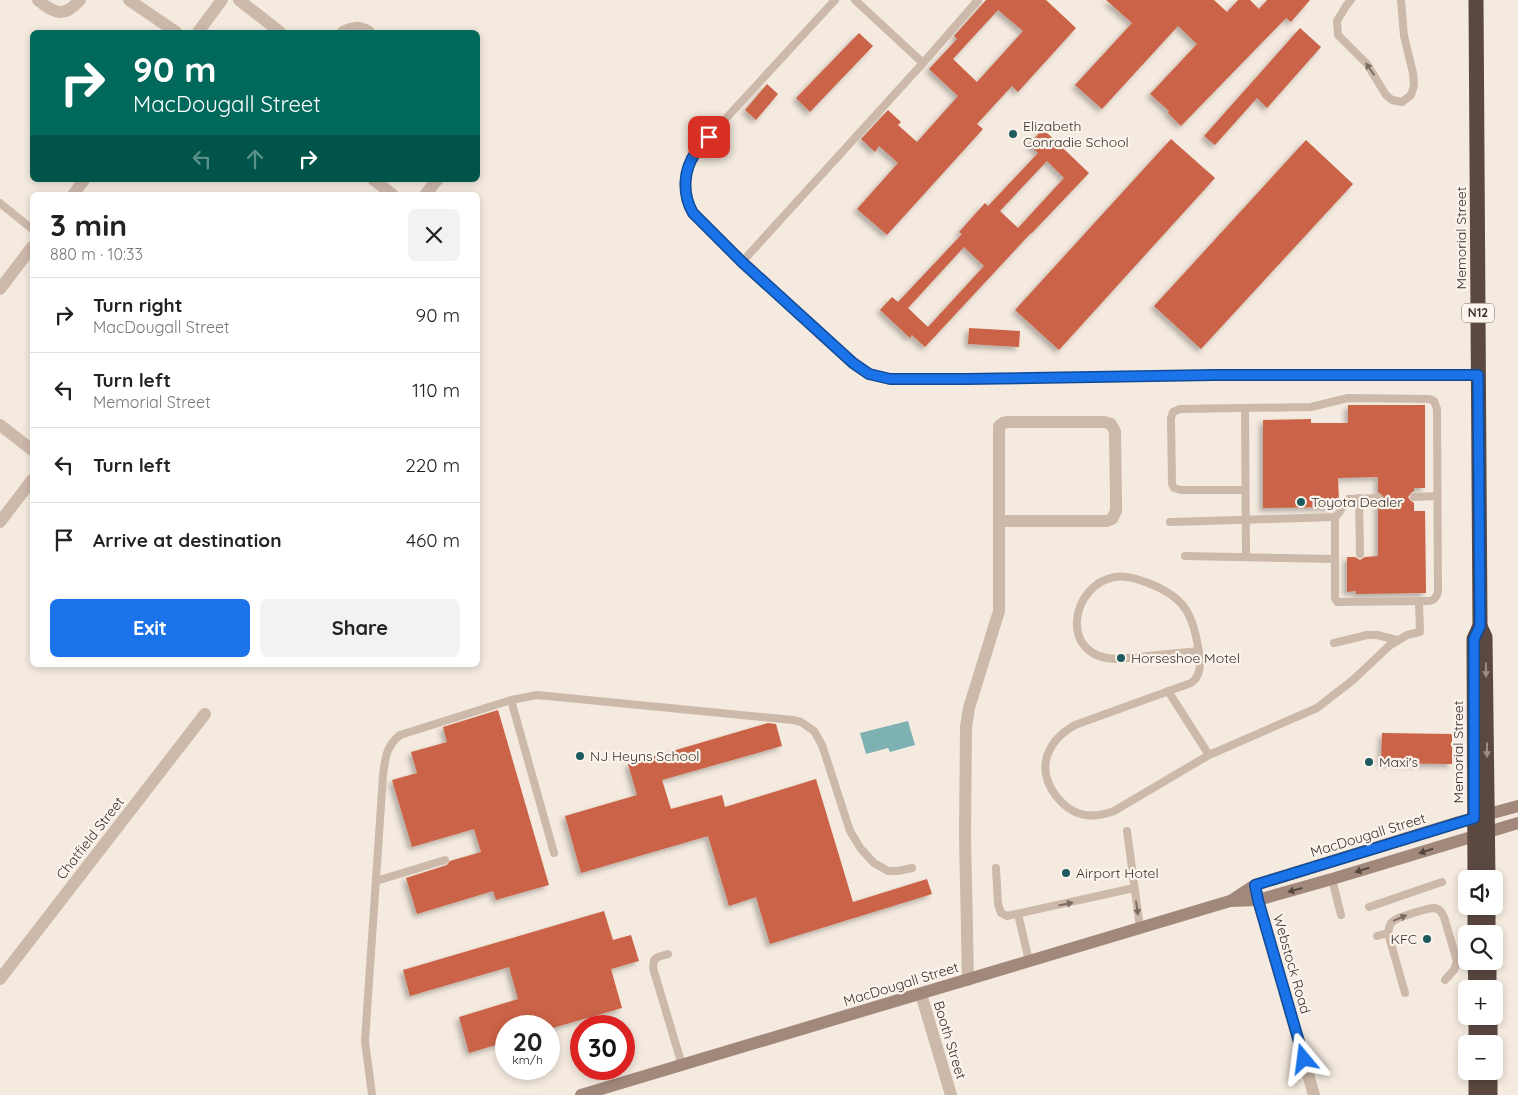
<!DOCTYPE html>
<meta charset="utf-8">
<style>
body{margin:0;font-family:Quicksand,sans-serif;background:#f2f2f2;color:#222;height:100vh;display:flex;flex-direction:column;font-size:19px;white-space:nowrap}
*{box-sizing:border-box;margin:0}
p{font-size:16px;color:#767676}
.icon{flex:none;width:28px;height:28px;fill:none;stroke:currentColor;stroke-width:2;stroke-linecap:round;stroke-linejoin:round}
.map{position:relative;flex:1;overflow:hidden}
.sheet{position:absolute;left:30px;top:192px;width:450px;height:475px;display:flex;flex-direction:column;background:#fff;border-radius:8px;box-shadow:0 2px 8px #0003}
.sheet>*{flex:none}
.top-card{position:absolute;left:30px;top:30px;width:450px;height:152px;border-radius:8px;box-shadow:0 2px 8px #0003;background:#00695c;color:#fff;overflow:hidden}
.buttons{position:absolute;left:1458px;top:870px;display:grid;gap:10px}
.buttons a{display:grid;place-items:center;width:45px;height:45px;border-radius:8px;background:#fff;box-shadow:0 2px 8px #0003;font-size:25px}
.speed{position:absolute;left:495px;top:1015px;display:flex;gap:10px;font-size:25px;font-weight:700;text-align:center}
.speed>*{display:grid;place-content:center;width:65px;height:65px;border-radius:50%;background:#fff;box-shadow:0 2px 8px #0003;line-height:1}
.speed small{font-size:12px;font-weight:400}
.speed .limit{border:8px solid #d22;background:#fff;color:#111}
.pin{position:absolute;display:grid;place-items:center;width:42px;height:42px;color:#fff;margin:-21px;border-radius:10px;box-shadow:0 2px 8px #0006}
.me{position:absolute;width:55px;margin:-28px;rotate:344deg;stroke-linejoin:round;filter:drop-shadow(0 0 4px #0008)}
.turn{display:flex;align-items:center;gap:18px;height:105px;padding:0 20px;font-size:22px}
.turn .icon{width:65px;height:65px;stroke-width:2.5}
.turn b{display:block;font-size:35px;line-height:42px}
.lanes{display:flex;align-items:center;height:48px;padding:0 20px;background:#0003;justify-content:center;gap:25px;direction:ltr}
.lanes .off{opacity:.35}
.round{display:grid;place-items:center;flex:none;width:52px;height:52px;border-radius:8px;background:#f2f2f2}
.overview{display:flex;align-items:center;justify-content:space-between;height:85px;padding:0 20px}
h1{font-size:30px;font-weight:700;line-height:38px}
.action{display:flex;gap:10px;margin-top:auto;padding:10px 20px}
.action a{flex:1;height:58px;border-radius:8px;background:#1a73e8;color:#fff;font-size:20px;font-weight:700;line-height:58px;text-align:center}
.action a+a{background:#f2f2f2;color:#222}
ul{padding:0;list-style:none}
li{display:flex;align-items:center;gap:15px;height:75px;padding:0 20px;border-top:1px solid #e0e0e0}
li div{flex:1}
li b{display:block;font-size:19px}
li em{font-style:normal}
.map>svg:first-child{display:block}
.water{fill:#7db1b2}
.building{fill:#ca6447;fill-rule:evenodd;filter:url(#shadow)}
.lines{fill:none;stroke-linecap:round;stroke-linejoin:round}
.lane{stroke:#cdb9aa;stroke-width:8}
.street{stroke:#cdb9aa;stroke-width:12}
.secondary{stroke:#a1887b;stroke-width:12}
.highway{stroke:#5b4841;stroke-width:15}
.oneway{fill:#7c6d64}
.oneway2{fill:#9b8d85}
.oneway3{fill:#54453e}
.route-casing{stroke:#114b97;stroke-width:12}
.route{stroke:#1a73e8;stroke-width:9}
.poi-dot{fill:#1d5b5e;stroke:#fbf4ec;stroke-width:2}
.labels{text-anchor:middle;stroke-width:4.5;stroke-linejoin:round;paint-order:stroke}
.shield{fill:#fbf4ec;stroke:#746a64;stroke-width:1}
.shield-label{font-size:12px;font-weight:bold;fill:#3a2f2a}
.poi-label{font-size:14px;fill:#3a2f2a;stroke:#fbf4ec;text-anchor:start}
.street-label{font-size:14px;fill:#3a2f2a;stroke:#fbf4ec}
</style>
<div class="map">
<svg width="1518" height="1095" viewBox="0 0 1518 1095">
<defs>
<filter id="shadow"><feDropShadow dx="-3.5" dy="3.5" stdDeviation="2.5" flood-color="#0004"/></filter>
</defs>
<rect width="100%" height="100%" fill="#f4eadf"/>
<!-- water -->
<path class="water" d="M 908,721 L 915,745 L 890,752 L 888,748 L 866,754 L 860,733 Z"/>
<!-- building -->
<g class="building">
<path d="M 986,0 L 1046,0 L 1076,28 L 1018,92 L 1012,86 L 977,124 L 983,129 L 887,235 L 857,209 L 898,163 L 879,146 L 875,152 L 861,139 L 888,110 L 901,122 L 898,125 L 917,142 L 958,96 L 929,69 L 957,39 L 954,36 ZM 998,10 L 1023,31 L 977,82 L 953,59 Z"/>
<path d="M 1106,0 L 1214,0 L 1227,12 L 1238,0 L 1250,0 L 1259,9 L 1267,0 L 1310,0 L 1291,22 L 1286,18 L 1181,126 L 1168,113 L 1169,111 L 1150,94 L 1197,44 L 1178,26 L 1102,109 L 1075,85 L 1132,23 Z"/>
<path d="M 1300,28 L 1321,47 L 1267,108 L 1257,98 L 1215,145 L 1204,136 Z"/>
<path d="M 859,33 L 873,46 L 810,112 L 796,98 Z"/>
<path d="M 767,84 L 778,94 L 756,120 L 745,110 Z"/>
<path d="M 1043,129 L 1089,173 L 1032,233 L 1031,233 L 925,347 L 912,335 L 910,338 L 880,310 L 892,297 L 898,302 L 962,234 L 959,232 L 985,203 L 988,206 L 1038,153 L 1029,144 ZM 1047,161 L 1064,178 L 1018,228 L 1000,211 ZM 964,247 L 984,266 L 928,327 L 908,308 Z"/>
<path d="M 1171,139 L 1215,178 L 1059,350 L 1015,310 Z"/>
<path d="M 1306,140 L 1353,184 L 1201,349 L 1154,306 Z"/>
<path d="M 969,328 L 1020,331 L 1019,347 L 968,344 Z"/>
<path d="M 1348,405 L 1425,405 L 1425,488 L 1414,488 L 1414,491 L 1411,493 L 1408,497 L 1410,500 L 1414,503 L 1414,511 L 1425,511 L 1426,593 L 1356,594 L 1356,591 L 1347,592 L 1347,557 L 1355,557 L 1360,560 L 1365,557 L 1378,556 L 1378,504 L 1381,502 L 1384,498 L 1382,495 L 1378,492 L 1378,477 L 1338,478 L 1339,502 L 1336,507 L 1263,508 L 1263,420 L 1311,419 L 1311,423 L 1348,423 Z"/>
<path d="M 498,710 L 549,885 L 496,900 L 493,891 L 417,914 L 406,878 L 447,865 L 450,861 L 481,852 L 474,829 L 412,847 L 392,780 L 417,773 L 411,752 L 447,742 L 443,727 Z"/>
<path d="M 768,723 L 776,724 L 782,746 L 662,780 L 671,809 L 722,795 L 725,807 L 816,779 L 853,902 L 927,879 L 932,894 L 770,944 L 756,897 L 729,906 L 708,836 L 581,873 L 565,816 L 637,795 L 628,764 Z"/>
<path d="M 1382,733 L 1452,734 L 1452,764 L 1381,763 Z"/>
<path d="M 604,911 L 613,940 L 631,935 L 639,961 L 611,969 L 622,1008 L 549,1029 L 549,1026 L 506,1026 L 506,1042 L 469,1053 L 459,1017 L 518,999 L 509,967 L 410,996 L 403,970 Z"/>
</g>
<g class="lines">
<!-- lane -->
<g class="lane">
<path d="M 835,0 L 695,152 L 688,165 L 685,181 L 688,204 L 693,213 L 742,262 L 861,370 L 869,374 L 890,379 L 966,379 L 1214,375 L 1479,375"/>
<path d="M 855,0 L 923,63"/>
<path d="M 1351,0 L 1346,6 L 1337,21 L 1338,35 L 1367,64 L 1386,95 L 1392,100 L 1402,102 L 1411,95 L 1414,86 L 1413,73 L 1404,36 L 1401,0"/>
<path d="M 0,203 L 32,229"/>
<path d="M 742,262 L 923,63 L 978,0"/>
<path d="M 1245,408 L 1246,557"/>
<path d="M 1245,490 L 1181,490 L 1174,488 L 1172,484 L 1171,418 L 1173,412 L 1180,409 L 1311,407 L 1348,398 L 1429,399 L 1434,401 L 1437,409 L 1438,592 C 1436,598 1434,601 1428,601 L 1337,602 L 1335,598 L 1335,517"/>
<path d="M 1414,497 L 1437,496"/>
<path d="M 1359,498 L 1360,554"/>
<path d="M 1170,522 L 1335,517 C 1343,512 1341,504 1348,499 L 1378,498"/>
<path d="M 1185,556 L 1335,559"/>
<path d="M 1334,643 L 1367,635 L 1377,635 L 1397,640"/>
<path d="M 1199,651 L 1117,659 C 1057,658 1071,584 1115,577 C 1126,575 1138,579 1148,583 C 1185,597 1193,614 1199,652 C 1200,664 1202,675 1191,683 L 1075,725 C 1047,741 1035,768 1056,796 C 1072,816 1090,820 1114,811 L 1209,755 L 1317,708 L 1353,680 L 1389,646 L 1407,635 L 1420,632 L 1419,602"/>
<path d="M 1168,691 L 1209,755"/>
<path d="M 511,700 L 554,853"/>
<path d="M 1127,831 L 1140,928"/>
<path d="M 996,868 L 998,904 L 1001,913 L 1007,916 L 1134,888"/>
<path d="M 1332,879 L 1341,915"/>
<path d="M 376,881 L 445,860"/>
<path d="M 1369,907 L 1442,882"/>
<path d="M 1018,914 L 1029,961"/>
<path d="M 1377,936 L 1388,933"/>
<path d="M 668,954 L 658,957 L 654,960 L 653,968 L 682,1065"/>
<path d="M 1405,993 L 1388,933 C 1389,929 1389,925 1392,922 C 1397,917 1428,908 1435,908 C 1440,909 1442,913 1444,917 L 1457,961 L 1454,970 L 1445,980"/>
<path d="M 372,1095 L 365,1041 L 383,776 C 385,759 386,746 400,735 L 511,700 L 537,695 L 793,720 L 801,722 L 814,731 L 822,745 L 850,831 L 861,849 L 874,863 L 888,871 L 898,871 L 912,868"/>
</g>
<!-- street -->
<g class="street">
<path d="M 38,0 C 55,14 64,18 80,0"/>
<path d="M 129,0 L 176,32"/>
<path d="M 239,0 L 280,32"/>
<path d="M 198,32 L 222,0"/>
<path d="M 343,32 C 352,27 359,26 369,32"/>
<path d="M 374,180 L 393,195"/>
<path d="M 73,195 L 84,180"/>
<path d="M 425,195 L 437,180"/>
<path d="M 0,289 L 32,247"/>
<path d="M 0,425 L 32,450"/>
<path d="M 0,522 L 32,480"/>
<path d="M 1255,885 L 1258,900 L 1314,1095"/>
<path d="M 0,979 L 205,714"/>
<path d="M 968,980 L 965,835 L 966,727 L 969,708 L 999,611 L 999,426 L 1003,423 L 1008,422 L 1104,422 L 1111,424 L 1115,432 L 1116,501 L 1116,511 L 1112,519 L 1107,521 L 999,521"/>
<path d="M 921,994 L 951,1095"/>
</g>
<!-- secondary -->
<g class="secondary">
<path d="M 1232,900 L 1255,885 L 1459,822 L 1518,806"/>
<path d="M 581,1095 L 1230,901 L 1258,900 L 1332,879 L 1518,823"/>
</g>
<!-- highway -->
<g class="highway">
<path d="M 1480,626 L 1485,637 L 1488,879"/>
<path d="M 1475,879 L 1474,639 L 1480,626 L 1476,0"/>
<path d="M 1475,906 L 1475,934"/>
<path d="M 1488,906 L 1488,934"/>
<path d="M 1475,961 L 1476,989"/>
<path d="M 1489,961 L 1489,989"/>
<path d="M 1476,1016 L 1476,1044"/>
<path d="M 1490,1016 L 1490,1044"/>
<path d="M 1476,1071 L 1476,1095"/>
<path d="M 1490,1071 L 1490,1095"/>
</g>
</g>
<!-- one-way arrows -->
<defs><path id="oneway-solid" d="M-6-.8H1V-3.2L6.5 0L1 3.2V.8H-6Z" transform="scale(1.25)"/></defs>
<g class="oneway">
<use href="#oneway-solid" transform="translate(1370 69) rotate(-125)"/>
<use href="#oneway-solid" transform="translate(1066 904) rotate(-12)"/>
<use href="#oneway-solid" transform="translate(1137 908) rotate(82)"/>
<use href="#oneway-solid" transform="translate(1400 918) rotate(-23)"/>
</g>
<g class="oneway2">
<use href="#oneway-solid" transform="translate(1486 670) rotate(89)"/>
<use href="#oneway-solid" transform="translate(1487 750) rotate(90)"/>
</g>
<g class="oneway3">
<use href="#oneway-solid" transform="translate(1426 851) rotate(163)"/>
<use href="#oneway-solid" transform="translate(1362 870) rotate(163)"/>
<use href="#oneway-solid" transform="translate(1295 890) rotate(164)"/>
</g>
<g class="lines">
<defs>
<path id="route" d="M 709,137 C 705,142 700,147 696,152 C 683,170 682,194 693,213 L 742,262 L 853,363 L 869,374 L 890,379 L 966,379 L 1214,375 L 1478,375 L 1480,626 L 1474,639 L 1474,818 L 1255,885 L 1258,900 L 1304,1059"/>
</defs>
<!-- route casing -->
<use href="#route" class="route-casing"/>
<!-- route -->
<use href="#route" class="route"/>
</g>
<!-- markers -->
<g class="poi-dot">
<circle cx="1013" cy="134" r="5"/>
<circle cx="1301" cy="502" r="5"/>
<circle cx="1121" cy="658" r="5"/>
<circle cx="580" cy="756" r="5"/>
<circle cx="1369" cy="762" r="5"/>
<circle cx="1066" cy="873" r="5"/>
<circle cx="1427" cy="939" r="5"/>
</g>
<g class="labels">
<!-- shield labels -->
<rect class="shield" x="1462" y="303.5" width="32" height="19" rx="4"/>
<g class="shield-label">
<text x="1478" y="317">N12</text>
</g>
<!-- poi labels -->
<g class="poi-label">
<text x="1023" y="131">Elizabeth<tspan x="1023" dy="16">Conradie School</tspan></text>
<text x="1311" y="507">Toyota Dealer</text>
<text x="1131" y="663">Horseshoe Motel</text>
<text x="590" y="761">NJ Heyns School</text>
<text x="1379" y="767">Maxi's</text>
<text x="1076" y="878">Airport Hotel</text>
<text x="1417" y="944" text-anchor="end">KFC</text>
</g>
<!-- street labels -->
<g class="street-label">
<text transform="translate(1461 238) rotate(-90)" y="5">Memorial Street</text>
<text transform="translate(1458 752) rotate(-90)" y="5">Memorial Street</text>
<text transform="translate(1368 835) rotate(-17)" y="5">MacDougall Street</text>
<text transform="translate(90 838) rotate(-52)" y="5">Chatfield Street</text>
<text transform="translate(1292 964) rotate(74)" y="5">Webstock Road</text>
<text transform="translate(901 984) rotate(-17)" y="5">MacDougall Street</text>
<text transform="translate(950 1040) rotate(73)" y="5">Booth Street</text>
</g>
</g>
</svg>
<div class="buttons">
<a><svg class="icon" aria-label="sound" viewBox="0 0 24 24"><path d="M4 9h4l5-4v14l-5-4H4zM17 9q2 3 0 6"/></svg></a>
<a><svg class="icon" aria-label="search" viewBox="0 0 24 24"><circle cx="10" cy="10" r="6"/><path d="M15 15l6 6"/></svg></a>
<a>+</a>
<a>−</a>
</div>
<div class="speed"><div>20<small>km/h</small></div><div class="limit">30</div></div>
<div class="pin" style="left:709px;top:137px;background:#d93025"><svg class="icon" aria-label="arrive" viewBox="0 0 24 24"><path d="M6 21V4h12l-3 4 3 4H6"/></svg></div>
<svg class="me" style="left:1304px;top:1059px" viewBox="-20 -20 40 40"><path d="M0-17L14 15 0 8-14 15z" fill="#1a73e8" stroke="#fff" stroke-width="4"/></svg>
<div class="top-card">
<div class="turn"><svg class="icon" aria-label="right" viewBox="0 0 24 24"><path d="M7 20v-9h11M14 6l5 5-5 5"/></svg><div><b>90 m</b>MacDougall Street</div></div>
<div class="lanes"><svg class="icon off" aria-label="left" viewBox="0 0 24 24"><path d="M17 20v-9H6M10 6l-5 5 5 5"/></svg><svg class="icon off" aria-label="ahead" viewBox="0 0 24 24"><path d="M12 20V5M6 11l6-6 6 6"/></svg><svg class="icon" aria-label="right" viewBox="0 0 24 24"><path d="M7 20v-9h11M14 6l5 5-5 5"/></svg></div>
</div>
<section class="sheet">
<div class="overview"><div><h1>3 min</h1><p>880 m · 10:33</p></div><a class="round"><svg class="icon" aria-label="close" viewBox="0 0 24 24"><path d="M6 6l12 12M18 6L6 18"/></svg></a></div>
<ul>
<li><svg class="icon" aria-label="right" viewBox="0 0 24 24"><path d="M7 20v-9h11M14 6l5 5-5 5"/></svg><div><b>Turn right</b><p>MacDougall Street</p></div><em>90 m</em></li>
<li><svg class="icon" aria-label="left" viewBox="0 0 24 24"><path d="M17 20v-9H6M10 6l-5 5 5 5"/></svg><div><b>Turn left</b><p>Memorial Street</p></div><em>110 m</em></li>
<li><svg class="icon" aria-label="left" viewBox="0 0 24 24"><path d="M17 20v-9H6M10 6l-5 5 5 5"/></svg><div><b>Turn left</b></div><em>220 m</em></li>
<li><svg class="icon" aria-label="arrive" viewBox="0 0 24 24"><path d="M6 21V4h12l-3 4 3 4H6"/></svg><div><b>Arrive at destination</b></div><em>460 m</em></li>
</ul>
<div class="action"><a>Exit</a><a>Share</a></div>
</section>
</div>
